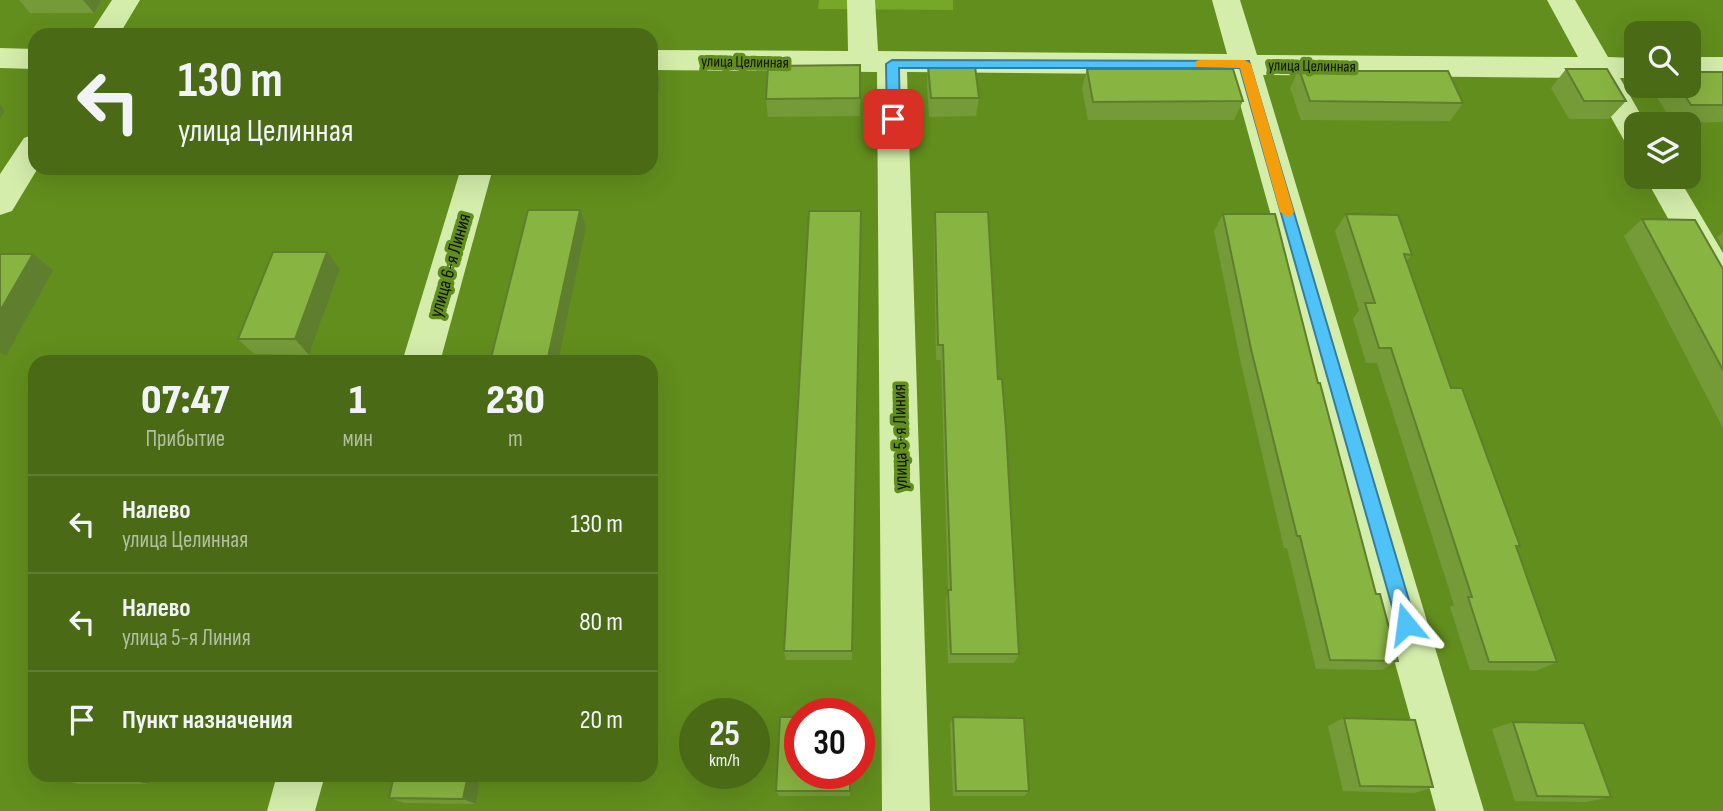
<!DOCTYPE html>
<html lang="ru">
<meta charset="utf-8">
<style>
body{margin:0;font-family:"Sofia Sans Condensed",sans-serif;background:#547223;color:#f1f3f6;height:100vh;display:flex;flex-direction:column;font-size:26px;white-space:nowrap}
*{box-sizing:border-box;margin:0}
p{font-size:23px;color:#b2bfa1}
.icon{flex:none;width:38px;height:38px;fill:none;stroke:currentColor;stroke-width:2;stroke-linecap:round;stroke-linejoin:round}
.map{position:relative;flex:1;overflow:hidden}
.details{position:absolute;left:28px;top:355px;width:630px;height:427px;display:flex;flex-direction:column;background:#4a6a16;border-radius:21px;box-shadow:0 7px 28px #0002}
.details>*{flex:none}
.hud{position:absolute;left:28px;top:28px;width:630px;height:147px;border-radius:21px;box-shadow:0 7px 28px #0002;background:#4a6a16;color:#f1f3f6;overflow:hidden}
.controls{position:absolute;left:1624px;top:21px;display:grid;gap:14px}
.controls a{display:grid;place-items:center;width:77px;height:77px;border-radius:14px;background:#4a6a16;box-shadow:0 7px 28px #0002;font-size:35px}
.speed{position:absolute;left:679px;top:698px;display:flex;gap:14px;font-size:35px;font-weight:700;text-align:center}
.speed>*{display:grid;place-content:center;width:91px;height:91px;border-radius:50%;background:#4a6a16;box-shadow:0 7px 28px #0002;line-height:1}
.speed small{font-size:18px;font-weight:400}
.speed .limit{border:10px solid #d22;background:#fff;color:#111}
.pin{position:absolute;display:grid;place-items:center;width:60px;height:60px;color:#fff;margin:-30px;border-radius:14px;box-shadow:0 4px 10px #0006}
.me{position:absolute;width:77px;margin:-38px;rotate:344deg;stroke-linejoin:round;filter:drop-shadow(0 0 5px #0008)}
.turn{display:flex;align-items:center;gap:24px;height:147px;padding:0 35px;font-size:32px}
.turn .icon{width:91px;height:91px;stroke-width:2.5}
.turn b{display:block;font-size:49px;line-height:60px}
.eta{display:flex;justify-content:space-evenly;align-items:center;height:119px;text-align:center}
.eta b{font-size:42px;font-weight:800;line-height:49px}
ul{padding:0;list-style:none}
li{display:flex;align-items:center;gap:21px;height:98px;padding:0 35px;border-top:2px solid #617d35}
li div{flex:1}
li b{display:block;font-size:26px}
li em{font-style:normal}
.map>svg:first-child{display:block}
.green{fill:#76a727}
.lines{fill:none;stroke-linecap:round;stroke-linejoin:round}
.minor{fill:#d4edab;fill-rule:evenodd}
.wall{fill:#759b39}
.shaded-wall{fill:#5f7e2e}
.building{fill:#88b442;stroke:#5f7e2e;stroke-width:2}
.route{fill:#4fc3f7;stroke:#337fa1;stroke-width:2}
.slow{fill:#f59e0b}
.labels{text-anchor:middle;stroke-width:7;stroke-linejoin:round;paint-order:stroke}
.far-street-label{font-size:16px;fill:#111;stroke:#628e1d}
.street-label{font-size:19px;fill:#111;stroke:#628e1d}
</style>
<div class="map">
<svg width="1723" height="811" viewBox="0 0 1723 811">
<rect width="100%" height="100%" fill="#628e1d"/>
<!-- green -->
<path class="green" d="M 819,0 L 953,0 L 953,10 L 818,9 Z"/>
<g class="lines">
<!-- minor -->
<g class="minor">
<path d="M 112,0 L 140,0 L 119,35 L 89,35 Z"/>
<path d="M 847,0 L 875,0 L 878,51 L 1227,54 L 1212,0 L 1240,0 L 1257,55 L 1578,57 L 1547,0 L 1575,0 L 1608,57 L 1636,58 L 1636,78 L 1620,78 L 1646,124 L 1636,124 L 1636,146 L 1625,142 L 1589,78 L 1263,75 L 1484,811 L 1436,811 L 1232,75 L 907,72 L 930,811 L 882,811 L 877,72 L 651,70 L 651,50 L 848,51 Z"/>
<path d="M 0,48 L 35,49 L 35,69 L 0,68 Z"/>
<rect x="1689" y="57" width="34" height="20"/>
<path d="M 35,134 L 35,168 L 38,168 L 12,211 L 0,215 L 0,174 L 24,138 Z"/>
<path d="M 461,168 L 493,168 L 440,362 L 402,362 Z"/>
<path d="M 1645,177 L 1678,177 L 1723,253 L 1723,298 L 1710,294 Z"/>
<path d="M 277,775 L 325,775 L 315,811 L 267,811 Z"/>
</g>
</g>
<!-- wall -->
<g class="wall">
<path d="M 19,0 L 102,0 L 94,13 L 30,13 Z"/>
<path d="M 651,64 L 655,64 L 660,82 L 655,115 L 651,115 Z"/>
<path d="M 860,65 L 860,116 L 768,117 L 766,99 Z"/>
<path d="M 928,66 L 979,98 L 976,116 L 929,117 L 927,85 Z"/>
<path d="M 1087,69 L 1243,101 L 1234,120 L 1088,120 L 1082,88 Z"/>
<path d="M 1299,69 L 1347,71 L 1463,103 L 1450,121 L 1301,120 L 1290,88 Z"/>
<path d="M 1566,69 L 1626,101 L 1609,119 L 1569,119 L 1551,88 Z"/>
<path d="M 1723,72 L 1723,122 L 1673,123 L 1653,91 L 1658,86 L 1689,86 Z"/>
<path d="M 861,211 L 852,660 L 786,660 L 784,651 Z"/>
<path d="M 935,212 L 998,379 L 1019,654 L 1014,663 L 948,663 L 946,600 L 948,592 L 941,360 L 936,360 L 934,229 Z"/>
<path d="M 1223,214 L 1318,383 L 1376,594 L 1398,661 L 1382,670 L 1316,669 L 1287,548 L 1284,548 L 1241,364 L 1214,231 Z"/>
<path d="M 1346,214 L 1412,255 L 1406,262 L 1451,388 L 1520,546 L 1517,548 L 1557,662 L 1536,671 L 1470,670 L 1450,607 L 1454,605 L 1377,363 L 1366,363 L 1353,319 L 1359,310 L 1335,231 Z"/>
<path d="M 1642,219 L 1723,269 L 1723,428 L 1624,236 Z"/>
<path d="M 1723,232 L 1723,248 L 1717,237 Z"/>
<path d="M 340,269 L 309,355 L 254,354 L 238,339 Z"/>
<path d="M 953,717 L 1029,791 L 1024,796 L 953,796 L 950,724 Z"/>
<path d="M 1344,718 L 1433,787 L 1415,793 L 1343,791 L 1328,726 Z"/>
<path d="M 1513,722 L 1611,797 L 1586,802 L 1515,801 L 1492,729 Z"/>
<path d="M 850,774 L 850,796 L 779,796 L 776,791 Z"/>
<path d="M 54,775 L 152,775 L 149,784 L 79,784 L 52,778 Z"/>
<path d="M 394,775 L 481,775 L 476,804 L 404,803 L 389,798 Z"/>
</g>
<!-- shaded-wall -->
<g class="shaded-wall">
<path d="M 83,0 L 102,0 L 94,13 Z"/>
<path d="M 655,64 L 660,82 L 655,115 L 651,100 L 651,92 Z"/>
<path d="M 0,105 L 5,110 L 0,119 Z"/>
<path d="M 580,210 L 586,227 L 558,362 L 547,362 Z"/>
<path d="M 327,252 L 340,269 L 309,355 L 295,339 Z"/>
<path d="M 33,254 L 53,270 L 6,356 L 0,352 L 0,311 Z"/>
<path d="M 127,775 L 152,775 L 149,784 L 125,779 Z"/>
<path d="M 468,775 L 481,775 L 476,804 L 463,799 Z"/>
</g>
<!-- building -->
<g class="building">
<path d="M 651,64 L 655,64 L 651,92 Z"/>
<path d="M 860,65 L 860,98 L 766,99 L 768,66 Z"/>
<path d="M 928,66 L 975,66 L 979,98 L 931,98 Z"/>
<path d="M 1087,69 L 1233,69 L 1243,101 L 1093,102 Z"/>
<path d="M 1299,69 L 1346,69 L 1347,71 L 1448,71 L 1463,103 L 1310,101 Z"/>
<path d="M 1566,69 L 1607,69 L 1626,101 L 1584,101 Z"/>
<path d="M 1689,72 L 1723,72 L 1723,105 L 1691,105 L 1679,86 L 1689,86 Z"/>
<path d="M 528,210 L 580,210 L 547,362 L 490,362 Z"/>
<path d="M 809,211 L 861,211 L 852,651 L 784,651 Z"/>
<path d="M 935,212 L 988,212 L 998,379 L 1002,379 L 1006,429 L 1019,654 L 951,654 L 948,590 L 951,590 L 947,479 L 943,345 L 938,345 Z"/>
<path d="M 1223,214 L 1275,214 L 1318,383 L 1320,383 L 1376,594 L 1380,594 L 1398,661 L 1330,660 L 1300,536 L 1297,536 L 1251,349 Z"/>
<path d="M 1346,214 L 1398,215 L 1412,255 L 1404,254 L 1451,388 L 1462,388 L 1520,546 L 1516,546 L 1557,662 L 1489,662 L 1468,597 L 1472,597 L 1391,348 L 1379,348 L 1365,303 L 1375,303 Z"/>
<path d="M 1642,219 L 1695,220 L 1723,269 L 1723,370 Z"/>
<path d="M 273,252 L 327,252 L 295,339 L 238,339 Z"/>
<path d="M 0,254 L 33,254 L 0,311 Z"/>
<path d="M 780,717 L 800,717 L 800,774 L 850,774 L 850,791 L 776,791 Z"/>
<path d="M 953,717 L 1024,718 L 1029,791 L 956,791 Z"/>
<path d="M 1344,718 L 1415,720 L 1433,787 L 1360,786 Z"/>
<path d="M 1513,722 L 1584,723 L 1611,797 L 1537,796 Z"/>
<path d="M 54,775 L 127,775 L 125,779 L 52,778 Z"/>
<path d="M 394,775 L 468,775 L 463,799 L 389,798 Z"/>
</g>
<!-- route -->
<path class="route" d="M 892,60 L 1249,61 L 1416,624 L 1413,631 L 1406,633 L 1400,631 L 1397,624 L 1240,68 L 899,68 L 900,119 L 893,124 L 887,119 L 886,64 Z"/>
<!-- slow -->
<path class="slow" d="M 1200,60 L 1245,60 L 1251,64 L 1294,212 L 1292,215 L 1287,217 L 1280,212 L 1240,68 L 1196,67 L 1196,61 Z"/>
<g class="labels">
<!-- far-street labels -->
<g class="far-street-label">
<text transform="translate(745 61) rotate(1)" y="6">улица Целинная</text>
<text transform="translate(1312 65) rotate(1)" y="6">улица Целинная</text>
</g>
<!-- street labels -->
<g class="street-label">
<text transform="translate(449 265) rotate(-74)" y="7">улица 6-я Линия</text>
<text transform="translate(899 437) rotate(-91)" y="7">улица 5-я Линия</text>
</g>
</g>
</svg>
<div class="controls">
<a><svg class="icon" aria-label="search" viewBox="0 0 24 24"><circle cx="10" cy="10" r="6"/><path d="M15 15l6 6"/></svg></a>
<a><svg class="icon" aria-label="layers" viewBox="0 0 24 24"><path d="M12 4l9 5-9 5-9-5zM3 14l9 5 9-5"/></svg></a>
</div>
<div class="speed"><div>25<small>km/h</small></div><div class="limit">30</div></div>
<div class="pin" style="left:893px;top:119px;background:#d93025"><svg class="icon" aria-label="arrive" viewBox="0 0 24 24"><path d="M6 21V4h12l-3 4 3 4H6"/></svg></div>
<svg class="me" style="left:1406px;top:624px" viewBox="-20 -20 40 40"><path d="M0-17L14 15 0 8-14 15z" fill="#4fc3f7" stroke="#fff" stroke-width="4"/></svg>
<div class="hud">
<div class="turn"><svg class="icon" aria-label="left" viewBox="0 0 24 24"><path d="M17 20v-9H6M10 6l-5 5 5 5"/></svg><div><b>130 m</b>улица Целинная</div></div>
</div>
<section class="details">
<div class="eta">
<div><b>07:47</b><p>Прибытие</p></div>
<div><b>1</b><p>мин</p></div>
<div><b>230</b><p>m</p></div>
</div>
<ul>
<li><svg class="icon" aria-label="left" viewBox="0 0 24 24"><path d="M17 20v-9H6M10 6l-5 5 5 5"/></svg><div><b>Налево</b><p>улица Целинная</p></div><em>130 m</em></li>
<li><svg class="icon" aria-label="left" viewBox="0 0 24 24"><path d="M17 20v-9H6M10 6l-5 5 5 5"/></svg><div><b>Налево</b><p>улица 5-я Линия</p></div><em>80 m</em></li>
<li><svg class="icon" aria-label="arrive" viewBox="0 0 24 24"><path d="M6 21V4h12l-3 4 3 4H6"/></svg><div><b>Пункт назначения</b></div><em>20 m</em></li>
</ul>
</section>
</div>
